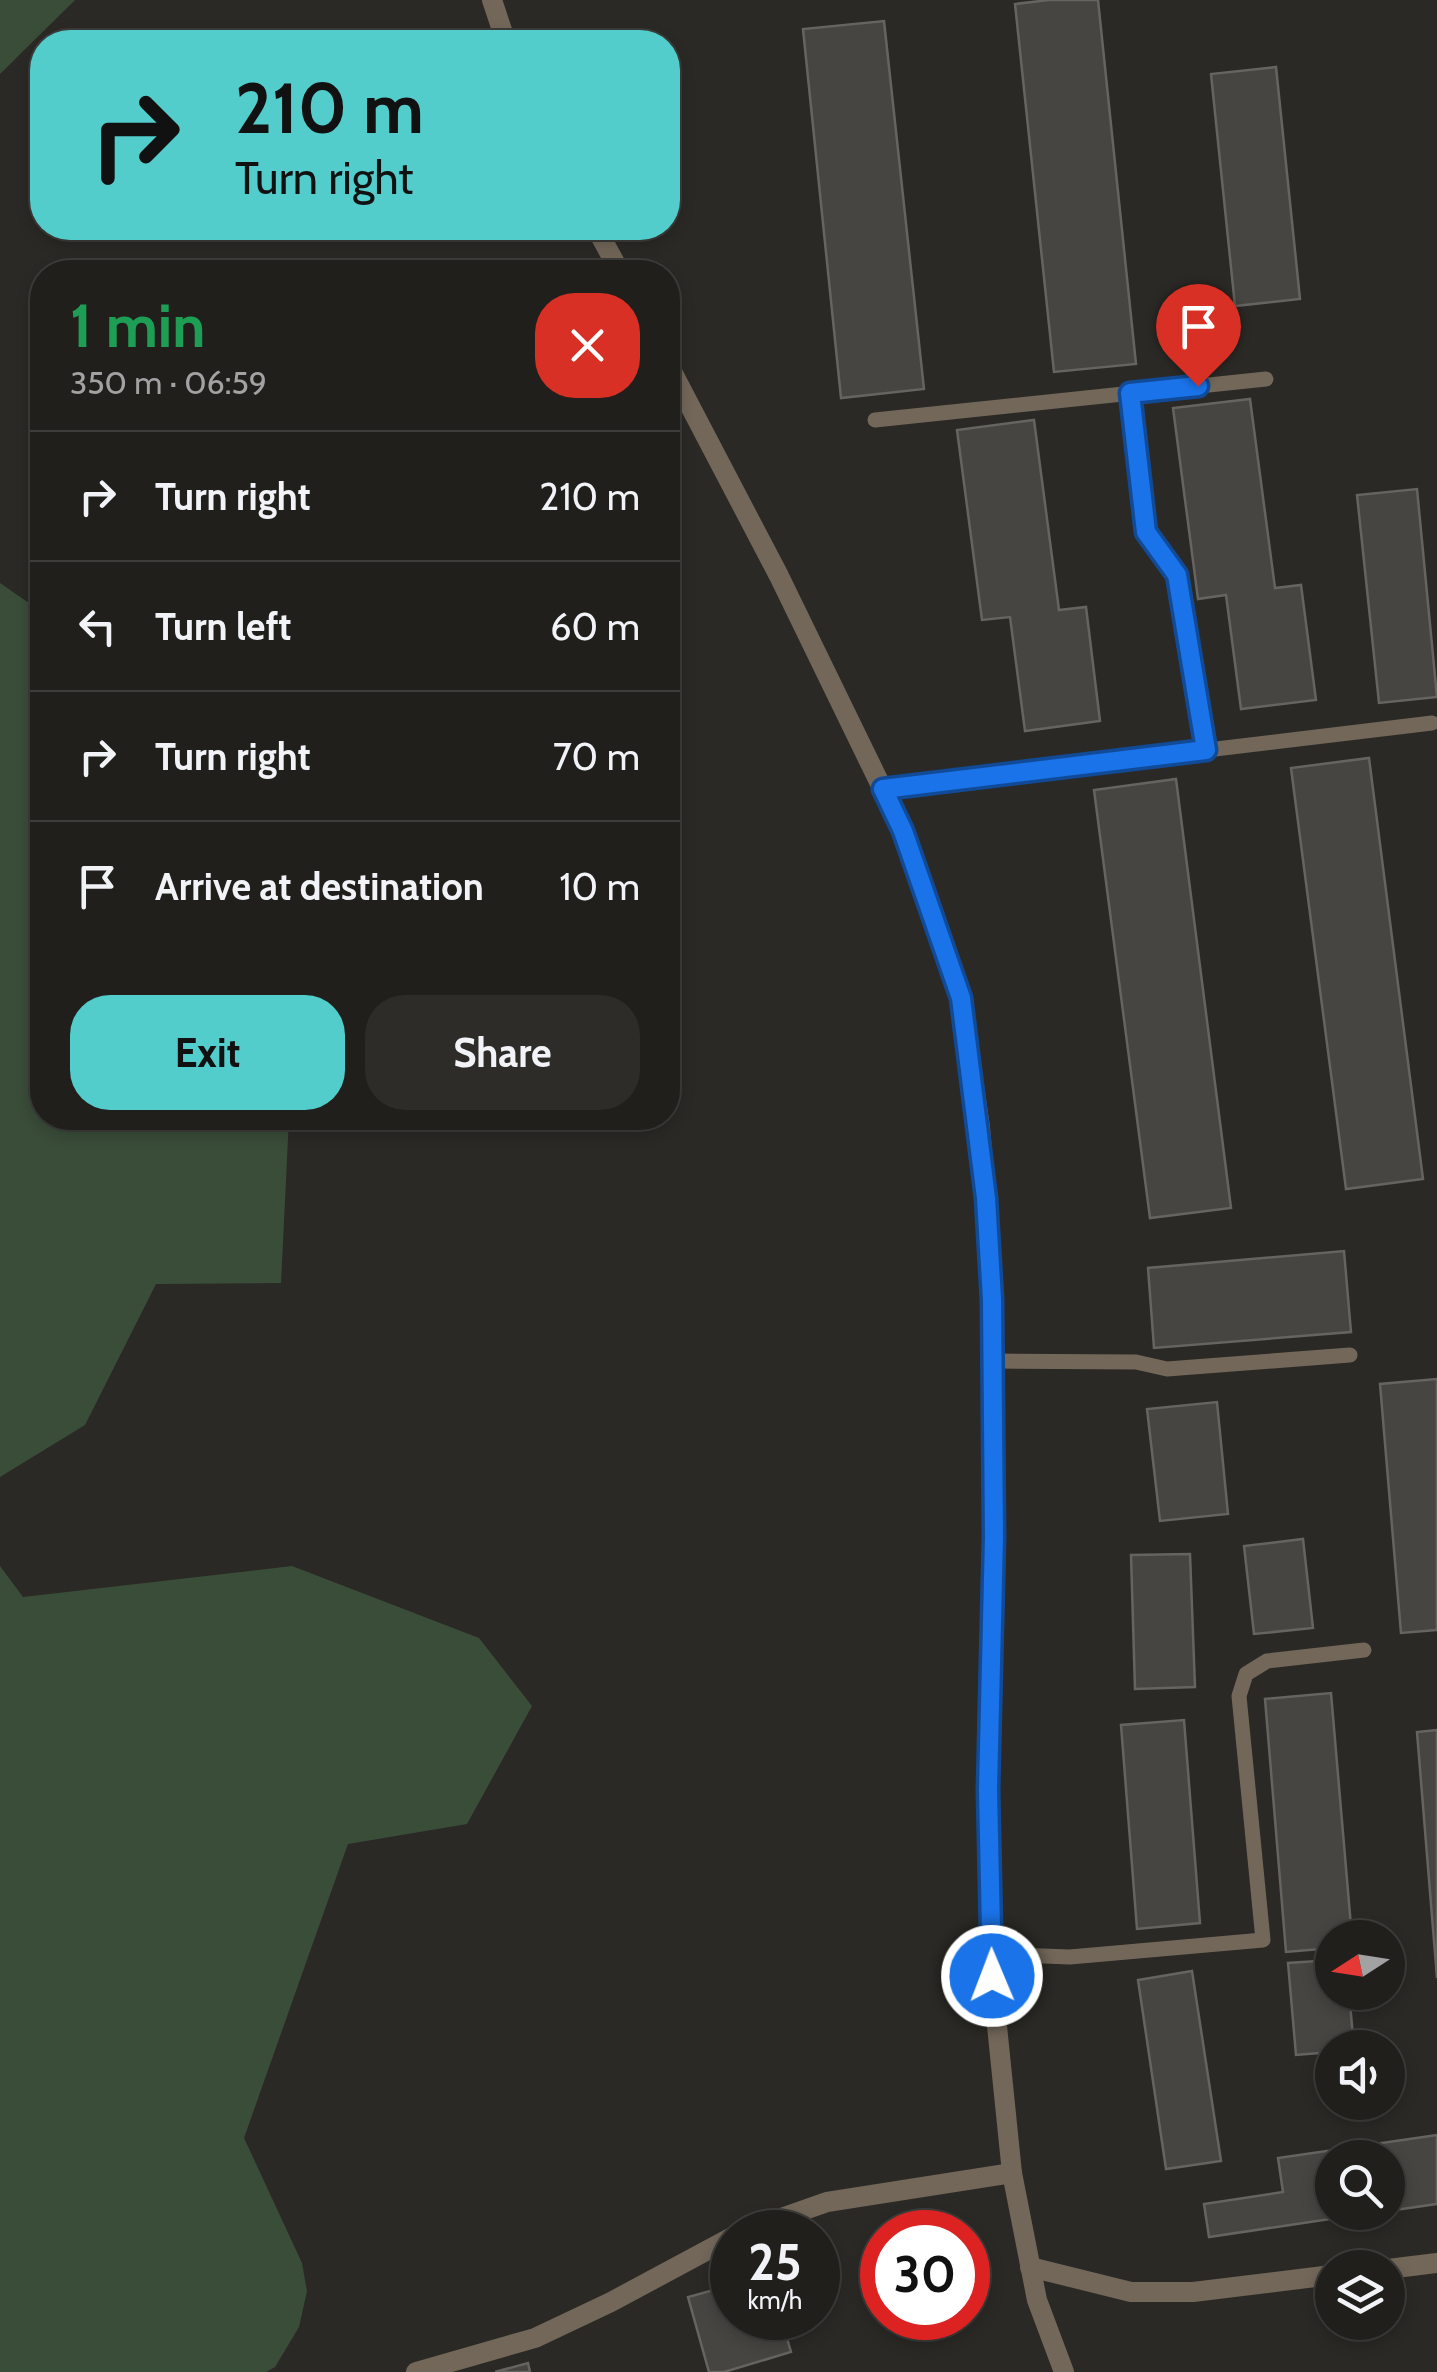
<!DOCTYPE html>
<meta charset="utf-8">
<style>
body{margin:0;font-family:Cabin,sans-serif;background:#2d2c29;color:#f1f3f6;height:100vh;display:flex;flex-direction:column;font-size:38px;white-space:nowrap}
*{box-sizing:border-box;margin:0}
p{font-size:32px;color:#a2a2a3}
.icon{flex:none;width:55px;height:55px;fill:none;stroke:currentColor;stroke-width:2;stroke-linecap:round;stroke-linejoin:round}
.map{position:relative;flex:1;overflow:hidden}
.panel{position:absolute;left:30px;top:260px;width:650px;height:870px;display:flex;flex-direction:column;background:#201f1c;border-radius:40px;box-shadow:0 5px 15px #0003,0 0 0 2px #3d3d3b}
.panel>*{flex:none}
.top-card{position:absolute;left:30px;top:30px;width:650px;height:210px;border-radius:40px;box-shadow:0 5px 15px #0003,0 0 0 2px #3d3d3b;background:#52cdcc;color:#111;overflow:hidden}
.needle{width:65px;rotate:258deg}
.buttons{position:absolute;left:1315px;top:1920px;display:grid;gap:20px}
.buttons a{display:grid;place-items:center;width:90px;height:90px;border-radius:50%;background:#201f1c;box-shadow:0 5px 15px #0003,0 0 0 2px #3d3d3b;font-size:50px}
.speed{position:absolute;left:710px;top:2210px;display:flex;gap:20px;font-size:50px;font-weight:700;text-align:center}
.speed>*{display:grid;place-content:center;width:130px;height:130px;border-radius:50%;background:#201f1c;box-shadow:0 5px 15px #0003,0 0 0 2px #3d3d3b;line-height:1}
.speed small{font-size:25px;font-weight:400}
.speed .limit{border:15px solid #d22;background:#fff;color:#111}
.pin{position:absolute;display:grid;place-items:center;width:85px;height:85px;color:#fff;margin:-102px -42px;border-radius:50% 50% 50% 0;rotate:-45deg;box-shadow:0 0 10px #0007}
.pin .icon{rotate:45deg}
.me{position:absolute;width:110px;margin:-55px;rotate:359deg;stroke-linejoin:round;filter:drop-shadow(0 0 8px #0008)}
.turn{display:flex;align-items:center;gap:35px;height:210px;padding:0 40px;font-size:45px}
.turn .icon{width:130px;height:130px;stroke-width:2.5}
.turn b{display:block;font-size:70px;line-height:85px}
.round{display:grid;place-items:center;flex:none;width:105px;height:105px;border-radius:40px;background:#2d2c29}
.overview{display:flex;align-items:center;justify-content:space-between;height:170px;padding:0 40px}
h1{font-size:60px;font-weight:700;line-height:75px;color:#1e9e55}
.button{display:flex;gap:20px;margin-top:auto;padding:20px 40px}
.button a{flex:1;height:115px;border-radius:40px;background:#52cdcc;color:#111;font-size:40px;font-weight:700;line-height:115px;text-align:center}
.button a+a{background:#2d2c29;color:#f1f3f6}
ul{padding:0;list-style:none}
li{display:flex;align-items:center;gap:30px;height:130px;padding:0 40px;border-top:2px solid #3d3d3b}
li div{flex:1}
li b{display:block;font-size:38px}
li em{font-style:normal}
.map>svg:first-child{display:block}
.green{fill:#3a4d39}
.building{fill:#464541;stroke:#656460;stroke-width:2.5}
.lines{fill:none;stroke-linecap:round;stroke-linejoin:round}
.lane{stroke:#726759;stroke-width:15}
.street{stroke:#726759;stroke-width:20}
.route-casing{stroke:#114b97;stroke-width:25}
.route{stroke:#1a73e8;stroke-width:18}
</style>
<div class="map">
<svg width="1437" height="2372" viewBox="0 0 1437 2372">
<rect width="100%" height="100%" fill="#2a2925"/>
<!-- green -->
<g class="green">
<path d="M 0,0 L 75,0 L 0,74 Z"/>
<path d="M 0,583 L 42,612 L 42,1118 L 289,1118 L 281,1283 L 156,1284 L 85,1425 L 0,1477 Z"/>
<path d="M 0,1566 L 23,1597 L 292,1566 L 479,1638 L 532,1706 L 467,1824 L 348,1844 L 244,2138 L 302,2263 L 307,2291 L 299,2327 L 275,2367 L 266,2372 L 0,2372 Z"/>
</g>
<!-- building -->
<g class="building">
<path d="M 1049,0 L 1098,0 L 1136,364 L 1054,372 L 1015,4 Z"/>
<path d="M 884,21 L 924,389 L 841,398 L 803,29 Z"/>
<path d="M 1276,67 L 1300,299 L 1235,306 L 1211,74 Z"/>
<path d="M 1250,399 L 1275,588 L 1301,585 L 1316,700 L 1241,709 L 1226,595 L 1198,599 L 1173,408 Z"/>
<path d="M 1034,420 L 1059,610 L 1086,607 L 1100,721 L 1025,731 L 1010,617 L 982,620 L 957,430 Z"/>
<path d="M 1417,489 L 1437,697 L 1379,703 L 1357,495 Z"/>
<path d="M 1369,758 L 1423,1179 L 1346,1189 L 1291,768 Z"/>
<path d="M 1176,779 L 1231,1208 L 1150,1218 L 1094,790 Z"/>
<path d="M 1344,1251 L 1351,1332 L 1154,1348 L 1148,1268 Z"/>
<path d="M 1437,1379 L 1437,1630 L 1401,1633 L 1380,1384 Z"/>
<path d="M 1217,1402 L 1228,1514 L 1160,1521 L 1147,1409 Z"/>
<path d="M 1303,1539 L 1313,1628 L 1254,1634 L 1244,1546 Z"/>
<path d="M 1190,1554 L 1195,1687 L 1135,1689 L 1131,1555 Z"/>
<path d="M 1331,1693 L 1352,1938 L 1332,1938 L 1332,1948 L 1286,1952 L 1265,1699 Z"/>
<path d="M 1184,1720 L 1200,1923 L 1137,1929 L 1121,1725 Z"/>
<path d="M 1437,1730 L 1437,1978 L 1417,1732 Z"/>
<path d="M 1332,1960 L 1332,1992 L 1349,1992 L 1354,2048 L 1332,2048 L 1332,2052 L 1296,2055 L 1288,1963 Z"/>
<path d="M 1192,1971 L 1221,2161 L 1166,2169 L 1138,1980 Z"/>
<path d="M 1437,2135 L 1437,2204 L 1388,2211 L 1388,2158 L 1332,2158 L 1332,2212 L 1377,2212 L 1209,2237 L 1204,2204 L 1283,2192 L 1278,2158 Z"/>
<path d="M 732,2285 L 732,2318 L 781,2318 L 791,2352 L 724,2372 L 709,2372 L 688,2297 Z"/>
<path d="M 528,2363 L 530,2372 L 495,2372 Z"/>
</g>
<g class="lines">
<!-- lane -->
<g class="lane">
<path d="M 1129,393 L 1146,533 L 1177,575 L 1205,750"/>
<path d="M 875,420 L 1266,379"/>
<path d="M 883,789 L 1432,723"/>
<path d="M 993,1361 L 1136,1362 L 1167,1369 L 1350,1355"/>
<path d="M 992,1954 L 1070,1957 L 1263,1940 L 1239,1696 L 1246,1674 L 1267,1661 L 1364,1650"/>
</g>
<!-- street -->
<g class="street">
<path d="M 492,0 L 506,42"/>
<path d="M 596,228 L 620,272"/>
<path d="M 668,364 L 779,576 L 903,831 L 961,998 L 980,1127 L 992,1268 L 994,1537 L 988,1790 L 992,1977 L 1012,2173 L 1037,2300 L 1064,2372"/>
<path d="M 742,2232 L 827,2202 L 1012,2173"/>
<path d="M 1030,2267 L 1131,2292 L 1193,2292 L 1332,2275"/>
<path d="M 1388,2269 L 1437,2263"/>
<path d="M 416,2372 L 535,2338 L 611,2302 L 732,2237"/>
</g>
</g>
<g class="lines">
<defs>
<path id="route" d="M 992,1976 L 988,1790 L 994,1537 L 992,1299 L 986,1198 L 961,998 L 903,831 L 883,789 L 1206,750 L 1177,575 L 1146,532 L 1130,393 L 1198,386"/>
</defs>
<!-- route casing -->
<use href="#route" class="route-casing"/>
<!-- route -->
<use href="#route" class="route"/>
</g>
</svg>
<div class="buttons">
<a><svg class="needle" viewBox="-14 -14 28 28"><path d="M0-13l5 13h-10z" fill="#e53935"/><path d="M0 13l5-13h-10z" fill="#a2a2a3"/></svg></a>
<a><svg class="icon" aria-label="sound" viewBox="0 0 24 24"><path d="M4 9h4l5-4v14l-5-4H4zM17 9q2 3 0 6"/></svg></a>
<a><svg class="icon" aria-label="search" viewBox="0 0 24 24"><circle cx="10" cy="10" r="6"/><path d="M15 15l6 6"/></svg></a>
<a><svg class="icon" aria-label="layers" viewBox="0 0 24 24"><path d="M12 4l9 5-9 5-9-5zM3 14l9 5 9-5"/></svg></a>
</div>
<div class="speed"><div>25<small>km/h</small></div><div class="limit">30</div></div>
<div class="pin" style="left:1198px;top:386px;background:#d93025"><svg class="icon" aria-label="arrive" viewBox="0 0 24 24"><path d="M6 21V4h12l-3 4 3 4H6"/></svg></div>
<svg class="me" style="left:992px;top:1976px" viewBox="-20 -20 40 40"><circle r="17" fill="#1a73e8" stroke="#fff" stroke-width="3"/><path d="M0-11L8 9 0 5-8 9z" fill="#fff"/></svg>
<div class="top-card">
<div class="turn"><svg class="icon" aria-label="right" viewBox="0 0 24 24"><path d="M7 20v-9h11M14 6l5 5-5 5"/></svg><div><b>210 m</b>Turn right</div></div>
</div>
<section class="panel">
<div class="overview"><div><h1>1 min</h1><p>350 m · 06:59</p></div><a class="round" style="background:#d93025;color:#fff"><svg class="icon" aria-label="close" viewBox="0 0 24 24"><path d="M6 6l12 12M18 6L6 18"/></svg></a></div>
<ul>
<li><svg class="icon" aria-label="right" viewBox="0 0 24 24"><path d="M7 20v-9h11M14 6l5 5-5 5"/></svg><div><b>Turn right</b></div><em>210 m</em></li>
<li><svg class="icon" aria-label="left" viewBox="0 0 24 24"><path d="M17 20v-9H6M10 6l-5 5 5 5"/></svg><div><b>Turn left</b></div><em>60 m</em></li>
<li><svg class="icon" aria-label="right" viewBox="0 0 24 24"><path d="M7 20v-9h11M14 6l5 5-5 5"/></svg><div><b>Turn right</b></div><em>70 m</em></li>
<li><svg class="icon" aria-label="arrive" viewBox="0 0 24 24"><path d="M6 21V4h12l-3 4 3 4H6"/></svg><div><b>Arrive at destination</b></div><em>10 m</em></li>
</ul>
<div class="button"><a>Exit</a><a>Share</a></div>
</section>
</div>
